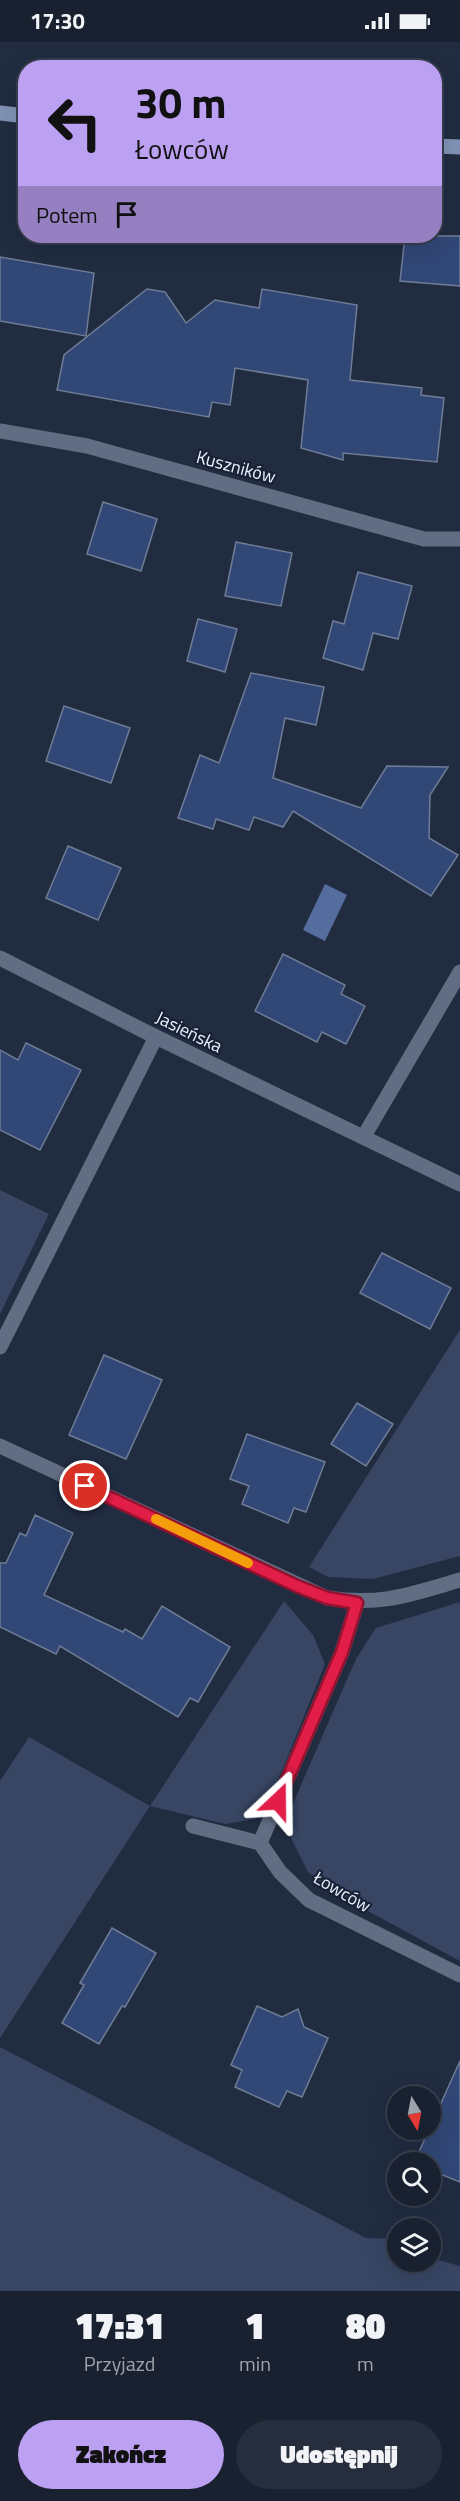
<!DOCTYPE html>
<html lang="pl">
<meta charset="utf-8">
<style>
body{margin:0;font-family:"Titillium Web",sans-serif;background:#262e3d;color:#f1f3f6;height:100vh;display:flex;flex-direction:column;font-size:22px;white-space:nowrap}
*{box-sizing:border-box;margin:0}
p{font-size:20px;color:#9fa3ab}
.icon{flex:none;width:33px;height:33px;fill:none;stroke:currentColor;stroke-width:2;stroke-linecap:round;stroke-linejoin:round}
.map{position:relative;height:2249px;overflow:hidden}
.panel{display:flex;flex-direction:column;background:#192131;flex:1}
.panel>*{flex:none}
.guide{position:absolute;left:18px;top:18px;width:424px;height:183px;border-radius:24px;box-shadow:0 6px 24px #0002,0 0 0 2px #373e4d;background:#bca0f2;color:#111;overflow:hidden}
.needle{width:39px;rotate:170deg}
.tools{position:absolute;left:387px;top:2044px;display:grid;gap:12px}
.tools a{display:grid;place-items:center;width:54px;height:54px;border-radius:50%;background:#192131;box-shadow:0 6px 24px #0002,0 0 0 2px #373e4d;font-size:30px}
.pin{position:absolute;display:grid;place-items:center;width:51px;height:51px;color:#fff;margin:-26px;border:3px solid #fff;border-radius:50%;box-shadow:0 2px 6px #0007}
.me{position:absolute;width:66px;margin:-33px;rotate:23deg;stroke-linejoin:round;filter:drop-shadow(0 0 4px #0008)}
.turn{display:flex;align-items:center;gap:21px;height:126px;padding:0 18px;font-size:27px}
.turn .icon{width:78px;height:78px;stroke-width:2.5}
.turn b{display:block;font-size:42px;line-height:51px}
.then{display:flex;align-items:center;height:57px;padding:0 18px;background:#0003;gap:12px;font-size:22px}
.eta{display:flex;justify-content:space-evenly;align-items:center;height:102px;text-align:center}
.eta b{font-size:36px;font-weight:800;line-height:42px}
.primary-button{display:flex;gap:12px;margin-top:auto;padding:12px 18px}
.primary-button a{flex:1;height:69px;border-radius:36px;background:#bca0f2;color:#111;font-size:24px;font-weight:800;line-height:69px;text-align:center}
.primary-button a+a{background:#262e3d;color:#f1f3f6}
.status{display:flex;justify-content:space-between;align-items:center;height:42px;padding:0 30px;background:#192131;direction:ltr}
.status svg{height:16px;fill:currentColor}
.map>svg:first-child{display:block}
.green{fill:#384664}
.water{fill:#556d9e}
.building{fill:#314776;stroke:#6f7c95;stroke-width:1.5}
.lines{fill:none;stroke-linecap:round;stroke-linejoin:round}
.lane{stroke:#626d84;stroke-width:15}
.street{stroke:#626d84;stroke-width:15}
.secondary{stroke:#8092b5;stroke-width:15}
.route-casing{stroke:#92132f;stroke-width:15}
.route{stroke:#e11d48;stroke-width:10}
.slow{stroke:#f59e0b;stroke-width:10}
.labels{text-anchor:middle;stroke-width:4.5;stroke-linejoin:round;paint-order:stroke}
.street-label{font-size:18px;fill:#ebf1fc;stroke:#182236}
</style>
<div class="status"><b>17:30</b><svg viewBox="0 0 49 12"><path d="M0 12V9h3v3zM5 12V6h3v6zM10 12V3h3v9zM15 12V0h3v12zM26 1h20v11H26zM47 4h2v5h-2z"/></svg></div>
<div class="map">
<svg width="460" height="2249" viewBox="0 0 460 2249">
<rect width="100%" height="100%" fill="#212c41"/>
<!-- green -->
<g class="green">
<path d="M 0,1148 L 49,1172 L 0,1272 Z"/>
<path d="M 460,1288 L 460,1514 L 373,1537 L 328,1535 L 309,1525 Z"/>
<path d="M 284,1559 L 313,1593 L 325,1622 L 267,1766 L 255,1777 L 225,1782 L 150,1764 L 0,1996 L 0,1739 L 29,1695 L 150,1764 Z"/>
<path d="M 460,1560 L 460,1919 L 333,1850 L 308,1830 L 284,1782 L 356,1617 L 376,1586 Z"/>
<path d="M 0,2005 L 366,2196 L 396,2197 L 398,2220 L 430,2220 L 431,2216 L 460,2224 L 460,2249 L 0,2249 Z"/>
</g>
<!-- water -->
<path class="water" d="M 325,842 L 347,853 L 325,899 L 303,888 Z"/>
<!-- building -->
<g class="building">
<path d="M 405,194 L 460,194 L 460,244 L 400,239 Z"/>
<path d="M 0,215 L 94,231 L 86,294 L 0,279 Z"/>
<path d="M 147,247 L 165,250 L 186,281 L 215,258 L 259,266 L 262,247 L 357,263 L 350,338 L 422,346 L 421,353 L 444,356 L 437,420 L 343,411 L 343,418 L 301,406 L 308,338 L 235,326 L 230,363 L 212,360 L 209,375 L 57,348 L 64,313 Z"/>
<path d="M 103,460 L 157,477 L 141,529 L 87,512 Z"/>
<path d="M 236,500 L 292,511 L 281,564 L 225,554 Z"/>
<path d="M 358,530 L 412,544 L 398,597 L 373,591 L 363,628 L 323,616 L 333,579 L 344,582 Z"/>
<path d="M 198,577 L 237,587 L 225,630 L 187,619 Z"/>
<path d="M 251,631 L 324,645 L 316,683 L 285,676 L 273,736 L 361,766 L 387,724 L 448,725 L 430,753 L 429,796 L 458,813 L 431,854 L 293,769 L 283,785 L 254,775 L 249,788 L 216,777 L 213,787 L 178,776 L 200,713 L 219,721 Z"/>
<path d="M 64,664 L 130,686 L 111,741 L 46,719 Z"/>
<path d="M 68,804 L 121,826 L 98,878 L 46,856 Z"/>
<path d="M 283,912 L 345,943 L 341,952 L 365,964 L 346,1002 L 322,990 L 317,1000 L 255,969 Z"/>
<path d="M 26,1001 L 81,1028 L 40,1108 L 0,1088 L 0,1008 L 18,1018 Z"/>
<path d="M 382,1211 L 451,1246 L 430,1287 L 360,1251 Z"/>
<path d="M 104,1313 L 162,1338 L 126,1417 L 69,1393 Z"/>
<path d="M 357,1361 L 393,1382 L 366,1424 L 331,1402 Z"/>
<path d="M 247,1392 L 325,1420 L 306,1470 L 294,1466 L 288,1481 L 242,1462 L 249,1444 L 230,1437 Z"/>
<path d="M 35,1473 L 73,1491 L 44,1553 L 123,1590 L 125,1587 L 142,1597 L 162,1564 L 230,1605 L 198,1660 L 190,1656 L 178,1675 L 60,1604 L 56,1612 L 0,1585 L 0,1521 L 6,1521 L 20,1491 L 26,1494 Z"/>
<path d="M 112,1886 L 156,1911 L 125,1965 L 122,1964 L 99,2002 L 62,1981 L 84,1943 L 80,1941 Z"/>
<path d="M 257,1964 L 282,1975 L 298,1967 L 304,1985 L 328,1996 L 302,2055 L 287,2049 L 279,2065 L 235,2045 L 242,2028 L 231,2023 Z"/>
<path d="M 460,2019 L 460,2140 L 430,2128 L 430,2121 L 414,2121 Z"/>
</g>
<g class="lines">
<!-- lane -->
<path class="lane" d="M 364,1094 L 460,930"/>
<!-- street -->
<g class="street">
<path d="M 0,389 L 87,404 L 424,497 L 460,497"/>
<path d="M 0,916 L 156,995 L 460,1142"/>
<path d="M 0,1305 L 156,995"/>
<path d="M 0,1404 L 327,1556 C 381,1564 409,1553 460,1538"/>
<path d="M 357,1561 L 342,1610 L 260,1801 L 280,1830 L 309,1858 L 460,1933"/>
<path d="M 193,1784 L 260,1801"/>
</g>
<!-- secondary -->
<g class="secondary">
<path d="M 0,71 L 26,74"/>
<path d="M 435,104 L 460,105"/>
</g>
</g>
<g class="lines">
<defs>
<path id="route" d="M 85,1444 L 297,1544 L 327,1556 L 357,1561 L 342,1610 L 278,1759"/>
</defs>
<!-- route casing -->
<use href="#route" class="route-casing"/>
<!-- route -->
<use href="#route" class="route"/>
<!-- slow -->
<path class="slow" d="M 156,1477 L 248,1521"/>
</g>
<g class="labels">
<!-- street labels -->
<g class="street-label">
<text transform="translate(236 425) rotate(15)" y="6">Kuszników</text>
<text transform="translate(189 990) rotate(26)" y="6">Jasieńska</text>
<text transform="translate(342 1850) rotate(30)" y="6">Łowców</text>
</g>
</g>
</svg>
<div class="tools">
<a><svg class="needle" viewBox="-14 -14 28 28"><path d="M0-13l5 13h-10z" fill="#e53935"/><path d="M0 13l5-13h-10z" fill="#9fa3ab"/></svg></a>
<a><svg class="icon" aria-label="search" viewBox="0 0 24 24"><circle cx="10" cy="10" r="6"/><path d="M15 15l6 6"/></svg></a>
<a><svg class="icon" aria-label="layers" viewBox="0 0 24 24"><path d="M12 4l9 5-9 5-9-5zM3 14l9 5 9-5"/></svg></a>
</div>
<div class="pin" style="left:85px;top:1444px;background:#d93025"><svg class="icon" aria-label="arrive" viewBox="0 0 24 24"><path d="M6 21V4h12l-3 4 3 4H6"/></svg></div>
<svg class="me" style="left:278px;top:1759px" viewBox="-20 -20 40 40"><path d="M0-17L14 15 0 8-14 15z" fill="#e11d48" stroke="#fff" stroke-width="4"/></svg>
<div class="guide">
<div class="turn"><svg class="icon" aria-label="left" viewBox="0 0 24 24"><path d="M17 20v-9H6M10 6l-5 5 5 5"/></svg><div><b>30 m</b>Łowców</div></div>
<div class="then">Potem<svg class="icon" aria-label="arrive" viewBox="0 0 24 24"><path d="M6 21V4h12l-3 4 3 4H6"/></svg></div>
</div>
</div>
<section class="panel">
<div class="eta">
<div><b>17:31</b><p>Przyjazd</p></div>
<div><b>1</b><p>min</p></div>
<div><b>80</b><p>m</p></div>
</div>
<div class="primary-button"><a>Zakończ</a><a>Udostępnij</a></div>
</section>
